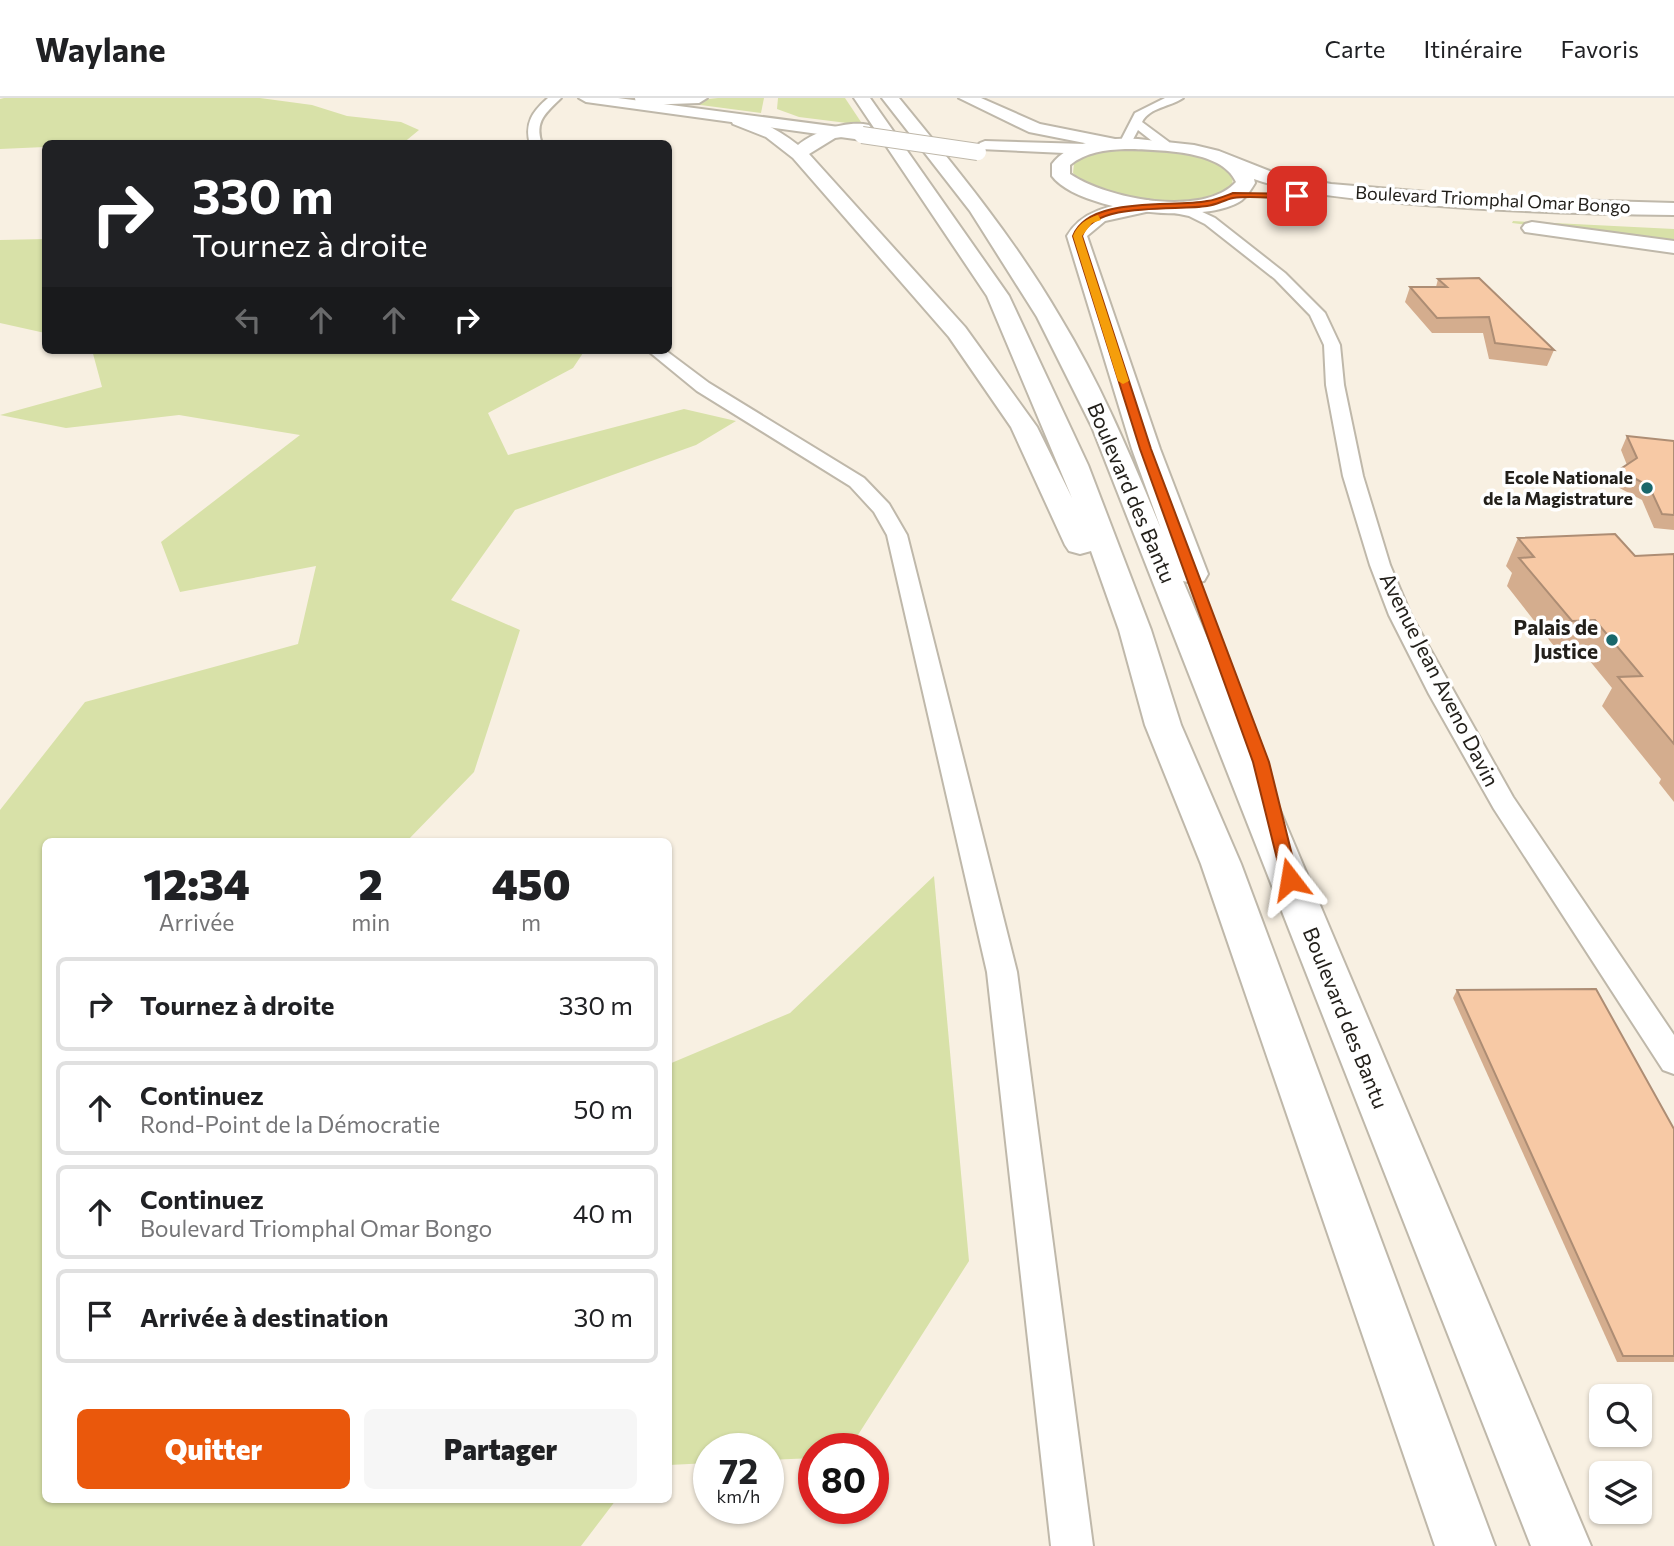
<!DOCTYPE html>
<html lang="fr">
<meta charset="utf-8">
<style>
body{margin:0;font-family:Commissioner,sans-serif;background:#f6f6f6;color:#202124;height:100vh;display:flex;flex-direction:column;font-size:26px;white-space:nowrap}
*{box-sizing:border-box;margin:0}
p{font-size:23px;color:#757577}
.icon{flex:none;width:38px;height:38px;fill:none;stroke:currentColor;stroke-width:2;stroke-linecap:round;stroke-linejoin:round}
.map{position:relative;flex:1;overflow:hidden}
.side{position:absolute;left:42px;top:740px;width:630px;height:665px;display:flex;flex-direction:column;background:#fff;border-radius:10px;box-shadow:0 2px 5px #0004}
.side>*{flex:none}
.banner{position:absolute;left:42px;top:42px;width:630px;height:214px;border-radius:10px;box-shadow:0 2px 5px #0004;background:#202124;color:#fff;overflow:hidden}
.controls{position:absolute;left:1589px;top:1286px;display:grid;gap:14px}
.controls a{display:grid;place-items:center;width:63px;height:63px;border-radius:10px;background:#fff;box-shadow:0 2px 5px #0004;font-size:35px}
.speed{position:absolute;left:693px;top:1335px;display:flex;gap:14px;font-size:35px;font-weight:700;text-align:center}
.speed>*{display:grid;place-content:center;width:91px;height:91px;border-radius:50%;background:#fff;box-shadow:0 2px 5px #0004;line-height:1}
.speed small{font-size:18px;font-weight:400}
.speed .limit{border:10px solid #d22;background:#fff;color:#111}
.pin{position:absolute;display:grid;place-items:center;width:60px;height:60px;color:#fff;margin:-30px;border-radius:14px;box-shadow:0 4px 10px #0006}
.me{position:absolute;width:77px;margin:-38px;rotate:346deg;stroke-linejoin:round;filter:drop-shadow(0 0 5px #0008)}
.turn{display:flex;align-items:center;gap:24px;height:147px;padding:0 35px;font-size:32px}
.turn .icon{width:91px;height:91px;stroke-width:2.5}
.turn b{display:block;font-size:49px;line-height:60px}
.lanes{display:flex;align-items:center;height:66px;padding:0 35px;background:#0003;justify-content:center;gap:35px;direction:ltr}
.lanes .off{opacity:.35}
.eta{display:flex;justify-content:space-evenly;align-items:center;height:119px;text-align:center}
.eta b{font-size:42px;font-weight:800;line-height:49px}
.cta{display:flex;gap:14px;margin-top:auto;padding:14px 35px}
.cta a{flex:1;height:80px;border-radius:10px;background:#ea580c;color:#fff;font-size:28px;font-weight:800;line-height:80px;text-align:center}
.cta a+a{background:#f6f6f6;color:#202124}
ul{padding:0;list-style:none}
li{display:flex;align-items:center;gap:21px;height:94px;margin:0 14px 10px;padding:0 21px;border:4px solid #e0e0e0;border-radius:10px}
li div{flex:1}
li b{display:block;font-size:26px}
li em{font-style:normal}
header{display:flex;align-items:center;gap:42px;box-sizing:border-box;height:98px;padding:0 35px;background:#fff;border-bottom:2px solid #e0e0e0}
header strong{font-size:33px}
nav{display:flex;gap:38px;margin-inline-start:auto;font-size:24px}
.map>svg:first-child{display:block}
.green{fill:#d8e1a8}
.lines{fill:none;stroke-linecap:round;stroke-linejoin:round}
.minor-casing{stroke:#bfb8aa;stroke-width:4}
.tertiary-casing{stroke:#bfb8aa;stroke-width:4}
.primary-casing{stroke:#bfb8aa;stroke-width:4}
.trunk-casing{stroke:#bfb8aa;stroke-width:4}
.minor{fill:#fff;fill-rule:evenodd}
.tertiary{fill:#fff;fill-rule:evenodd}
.primary{fill:#fff;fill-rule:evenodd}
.trunk{fill:#fff;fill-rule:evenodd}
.tertiary-bridge-casing{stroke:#bfb8aa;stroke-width:18;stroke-linecap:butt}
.tertiary-bridge{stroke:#fff;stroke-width:16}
.wall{fill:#d4ad8e}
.building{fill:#f7c9a5;stroke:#ad8d74;stroke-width:2}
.route{fill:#ea580c;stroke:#983908;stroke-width:2}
.slow{fill:#f59e0b}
.poi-dot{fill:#19676b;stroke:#fff;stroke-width:2.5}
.labels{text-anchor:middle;stroke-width:7;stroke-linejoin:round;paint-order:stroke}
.far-street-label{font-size:18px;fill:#23201b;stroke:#fff}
.far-poi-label{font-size:18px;font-weight:bold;fill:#23201b;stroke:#fff;text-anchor:end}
.street-label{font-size:21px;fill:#23201b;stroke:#fff}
.poi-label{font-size:21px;font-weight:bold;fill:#23201b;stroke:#fff;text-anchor:end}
</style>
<header>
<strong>Waylane</strong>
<nav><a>Carte</a><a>Itinéraire</a><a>Favoris</a></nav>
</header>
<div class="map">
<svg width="1674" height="1448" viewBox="0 0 1674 1448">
<rect width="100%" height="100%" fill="#f8f0e2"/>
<!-- green -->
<g class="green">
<path d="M 4,0 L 260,0 L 312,7 L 347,18 L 401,24 L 419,32 L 402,46 L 46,46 L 45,49 L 0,51 L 0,1 Z"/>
<path d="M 718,0 L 764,0 L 761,15 L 678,4 Z"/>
<path d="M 778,0 L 845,0 L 863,27 L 799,19 L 777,11 Z"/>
<path d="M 1142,49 C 1173,53 1212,52 1233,78 L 1232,88 C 1196,112 1101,110 1073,75 L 1074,66 C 1093,51 1117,50 1142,49 Z"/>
<path d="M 1513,123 L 1674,131 L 1674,146 L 1512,125 Z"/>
<path d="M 45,141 L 45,235 L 0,225 L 0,142 Z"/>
<path d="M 92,252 L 585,252 L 573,270 L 488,315 L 508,357 L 684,311 L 736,323 L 696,347 L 515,412 L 451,502 L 520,532 L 474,674 L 406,744 L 46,744 L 46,1402 L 616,1402 L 581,1448 L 0,1448 L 0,712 L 85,604 L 298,546 L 316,468 L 180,494 L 161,444 L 300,337 L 179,317 L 66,330 L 0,317 L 102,289 Z"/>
<path d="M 934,778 L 969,1163 L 849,1351 L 814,1351 L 814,1360 L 768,1362 L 768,1351 L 709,1351 L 709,1365 L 669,1367 L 669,966 L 790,915 Z"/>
</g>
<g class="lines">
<defs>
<g id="minor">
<path d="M 548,0 L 561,0 C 546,15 534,23 542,46 L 530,46 C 524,25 533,13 548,0 Z"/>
<path d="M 1165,0 L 1183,0 C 1170,9 1150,9 1142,24 L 1169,44 L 1169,50 L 1161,50 L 1138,32 L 1129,49 L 1121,49 L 1119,46 L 1135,15 Z"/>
<path d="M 1165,105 L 1198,112 L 1215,120 L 1285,175 L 1325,215 L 1340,247 L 1344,287 L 1363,378 L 1390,467 L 1411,517 L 1513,699 L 1674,937 L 1674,976 L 1663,972 L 1494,711 L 1429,596 L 1389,517 L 1370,467 L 1343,378 L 1326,287 L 1324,247 L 1310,217 L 1275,181 L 1205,126 L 1189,118 L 1160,112 L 1158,109 Z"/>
<path d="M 647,252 L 665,252 L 709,285 L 864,380 L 889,406 L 907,437 L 1017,874 L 1093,1448 L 1051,1448 L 987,874 L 887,437 L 874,414 L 850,388 L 697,293 Z"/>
</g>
<g id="tertiary">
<path d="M 579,0 L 618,0 L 862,32 L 870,37 L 862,42 L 586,4 Z"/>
<path d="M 985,43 L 1086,46 L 1094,51 L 1086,56 L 980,51 L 977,48 L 980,45 Z"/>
</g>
<g id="primary">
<path d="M 1138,41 L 1194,47 L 1219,53 L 1277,76 L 1331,86 L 1498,100 L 1674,105 L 1674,117 C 1583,116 1492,113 1401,105 C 1352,100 1301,97 1254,81 L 1255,85 C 1252,90 1247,98 1242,102 C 1205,128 1079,114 1052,78 L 1052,66 C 1071,41 1110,40 1138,41 ZM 1125,51 C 1156,52 1222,51 1236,84 C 1203,120 1107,101 1070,76 L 1070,67 C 1086,54 1105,52 1125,51 Z"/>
<path d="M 1532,124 L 1674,143 L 1674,155 L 1525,134 L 1522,130 L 1525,126 Z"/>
</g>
<g id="trunk">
<path d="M 635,0 L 707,0 L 699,5 L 642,7 L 636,5 Z"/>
<path d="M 854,0 L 870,0 L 1009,198 L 1088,367 L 1151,532 L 1181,627 L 1241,766 L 1495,1448 L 1435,1448 L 1201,766 L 1145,627 L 1119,532 L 1091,453 L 1080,456 L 1069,453 L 1065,447 L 1011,329 L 949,239 L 793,60 L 766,39 L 733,26 L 731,22 L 739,17 C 761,22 780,33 798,47 C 815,33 847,22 869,27 L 872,31 L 869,35 L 835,40 L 809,56 L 965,229 L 1037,329 L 1072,400 L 987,198 Z"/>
<path d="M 882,0 L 899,0 C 956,70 1014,140 1060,219 C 1101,286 1131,359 1161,431 L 1132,351 L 1067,138 C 1084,109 1117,107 1148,102 L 1158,108 L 1155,112 L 1105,123 L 1087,138 L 1160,351 L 1208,476 L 1204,483 L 1193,485 L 1183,483 L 1591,1448 L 1531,1448 L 1092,329 L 1037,219 L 970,113 Z"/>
<path d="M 959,0 L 981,0 L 1040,26 L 1115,41 L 1124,46 L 1115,51 L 1029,34 Z"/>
</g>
</defs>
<!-- minor casing -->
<use href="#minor" class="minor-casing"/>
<!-- tertiary casing -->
<use href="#tertiary" class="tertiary-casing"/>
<!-- primary casing -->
<use href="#primary" class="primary-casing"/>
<!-- trunk casing -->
<use href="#trunk" class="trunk-casing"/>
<!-- minor -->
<use href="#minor" class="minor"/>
<!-- tertiary -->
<use href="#tertiary" class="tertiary"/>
<!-- primary -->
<use href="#primary" class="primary"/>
<!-- trunk -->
<use href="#trunk" class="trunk"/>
<defs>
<path id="tertiary-bridge" d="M 862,37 L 978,54"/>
</defs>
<!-- tertiary-bridge casing -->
<use href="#tertiary-bridge" class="tertiary-bridge-casing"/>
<!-- tertiary-bridge -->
<use href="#tertiary-bridge" class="tertiary-bridge"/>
</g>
<!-- wall -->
<g class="wall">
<path d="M 1438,181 L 1554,252 L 1547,268 L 1489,261 L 1483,235 L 1432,235 L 1405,204 L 1410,189 L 1436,189 Z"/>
<path d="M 1627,338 L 1674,343 L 1674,432 L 1654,430 L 1642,402 L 1612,386 L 1619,372 L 1627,367 L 1621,352 Z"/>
<path d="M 1518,440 L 1635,458 L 1674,456 L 1674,704 L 1659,685 L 1661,681 L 1602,608 L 1612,590 L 1580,551 L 1557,552 L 1507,488 L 1512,475 L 1506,468 Z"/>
<path d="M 1457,892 L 1674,1031 L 1674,1264 L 1617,1264 L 1453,900 Z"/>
</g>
<!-- building -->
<g class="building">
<path d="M 1479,180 L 1554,252 L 1495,245 L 1489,219 L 1437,220 L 1410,189 L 1447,189 L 1438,181 Z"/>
<path d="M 1627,338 L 1674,343 L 1674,417 L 1662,416 L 1649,388 L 1619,372 L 1637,360 Z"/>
<path d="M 1615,436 L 1635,458 L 1674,456 L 1674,646 L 1618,579 L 1642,578 L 1595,522 L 1572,523 L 1519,460 L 1534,459 L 1518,440 Z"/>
<path d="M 1596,891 L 1674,1031 L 1674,1258 L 1623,1258 L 1457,892 Z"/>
</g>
<!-- route -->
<path class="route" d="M 1233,95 L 1297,96 L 1301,98 L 1297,101 C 1277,101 1253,97 1233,100 C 1224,102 1216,107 1207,108 C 1177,113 1094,103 1082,138 L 1151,351 L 1269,664 L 1298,781 L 1290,787 L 1282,781 L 1253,664 L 1140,351 L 1073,138 C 1089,97 1172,110 1207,103 C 1216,102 1225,98 1233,95 Z"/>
<!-- slow -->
<path class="slow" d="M 1098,117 L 1101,122 L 1092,125 L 1082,138 L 1129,283 L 1123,286 L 1118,283 L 1073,138 C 1078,126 1086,121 1098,117 Z"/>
<!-- markers -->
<g class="poi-dot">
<circle cx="1647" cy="390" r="7"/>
<circle cx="1612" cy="542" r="7"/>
</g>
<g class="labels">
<!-- far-street labels -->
<g class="far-street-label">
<text transform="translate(1493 102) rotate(3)" y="6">Boulevard Triomphal Omar Bongo</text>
</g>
<!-- far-poi labels -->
<g class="far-poi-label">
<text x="1633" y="386">Ecole Nationale<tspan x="1633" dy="21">de la Magistrature</tspan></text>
</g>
<!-- street labels -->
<g class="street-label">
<text transform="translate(1131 395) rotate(67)" y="7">Boulevard des Bantu</text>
<text transform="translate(1439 582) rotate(63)" y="7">Avenue Jean Aveno Davin</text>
<text transform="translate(1345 920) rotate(68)" y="7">Boulevard des Bantu</text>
</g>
<!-- poi labels -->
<g class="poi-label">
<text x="1598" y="537">Palais de<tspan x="1598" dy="24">Justice</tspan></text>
</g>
</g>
</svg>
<div class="controls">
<a><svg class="icon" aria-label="search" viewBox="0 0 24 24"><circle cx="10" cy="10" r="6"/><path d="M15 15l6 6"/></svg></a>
<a><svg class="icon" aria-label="layers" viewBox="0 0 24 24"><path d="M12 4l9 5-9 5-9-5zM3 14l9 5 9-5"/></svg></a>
</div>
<div class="speed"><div>72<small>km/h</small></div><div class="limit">80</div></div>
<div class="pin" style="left:1297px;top:98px;background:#d93025"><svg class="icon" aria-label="arrive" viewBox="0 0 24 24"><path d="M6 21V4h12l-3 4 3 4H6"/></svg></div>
<svg class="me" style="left:1290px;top:781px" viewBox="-20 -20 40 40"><path d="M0-17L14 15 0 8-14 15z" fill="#ea580c" stroke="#fff" stroke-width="4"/></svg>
<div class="banner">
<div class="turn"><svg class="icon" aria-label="right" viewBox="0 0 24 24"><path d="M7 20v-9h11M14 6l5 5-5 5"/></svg><div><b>330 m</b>Tournez à droite</div></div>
<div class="lanes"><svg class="icon off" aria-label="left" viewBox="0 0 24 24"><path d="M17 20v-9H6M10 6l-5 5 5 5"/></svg><svg class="icon off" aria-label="ahead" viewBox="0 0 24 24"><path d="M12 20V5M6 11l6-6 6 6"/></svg><svg class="icon off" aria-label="ahead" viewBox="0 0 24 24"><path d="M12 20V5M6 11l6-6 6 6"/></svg><svg class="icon" aria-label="right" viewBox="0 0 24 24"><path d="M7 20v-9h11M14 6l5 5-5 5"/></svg></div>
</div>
<section class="side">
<div class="eta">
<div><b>12:34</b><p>Arrivée</p></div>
<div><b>2</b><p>min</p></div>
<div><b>450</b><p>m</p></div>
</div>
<ul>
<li><svg class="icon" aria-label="right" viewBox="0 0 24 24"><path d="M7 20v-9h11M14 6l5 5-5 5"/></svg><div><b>Tournez à droite</b></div><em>330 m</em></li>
<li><svg class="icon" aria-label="ahead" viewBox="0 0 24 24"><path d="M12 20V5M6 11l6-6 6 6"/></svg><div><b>Continuez</b><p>Rond-Point de la Démocratie</p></div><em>50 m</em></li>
<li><svg class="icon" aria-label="ahead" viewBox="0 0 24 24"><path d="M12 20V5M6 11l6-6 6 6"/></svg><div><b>Continuez</b><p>Boulevard Triomphal Omar Bongo</p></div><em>40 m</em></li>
<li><svg class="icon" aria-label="arrive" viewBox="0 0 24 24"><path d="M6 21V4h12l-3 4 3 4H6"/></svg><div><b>Arrivée à destination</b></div><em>30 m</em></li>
</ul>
<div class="cta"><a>Quitter</a><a>Partager</a></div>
</section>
</div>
